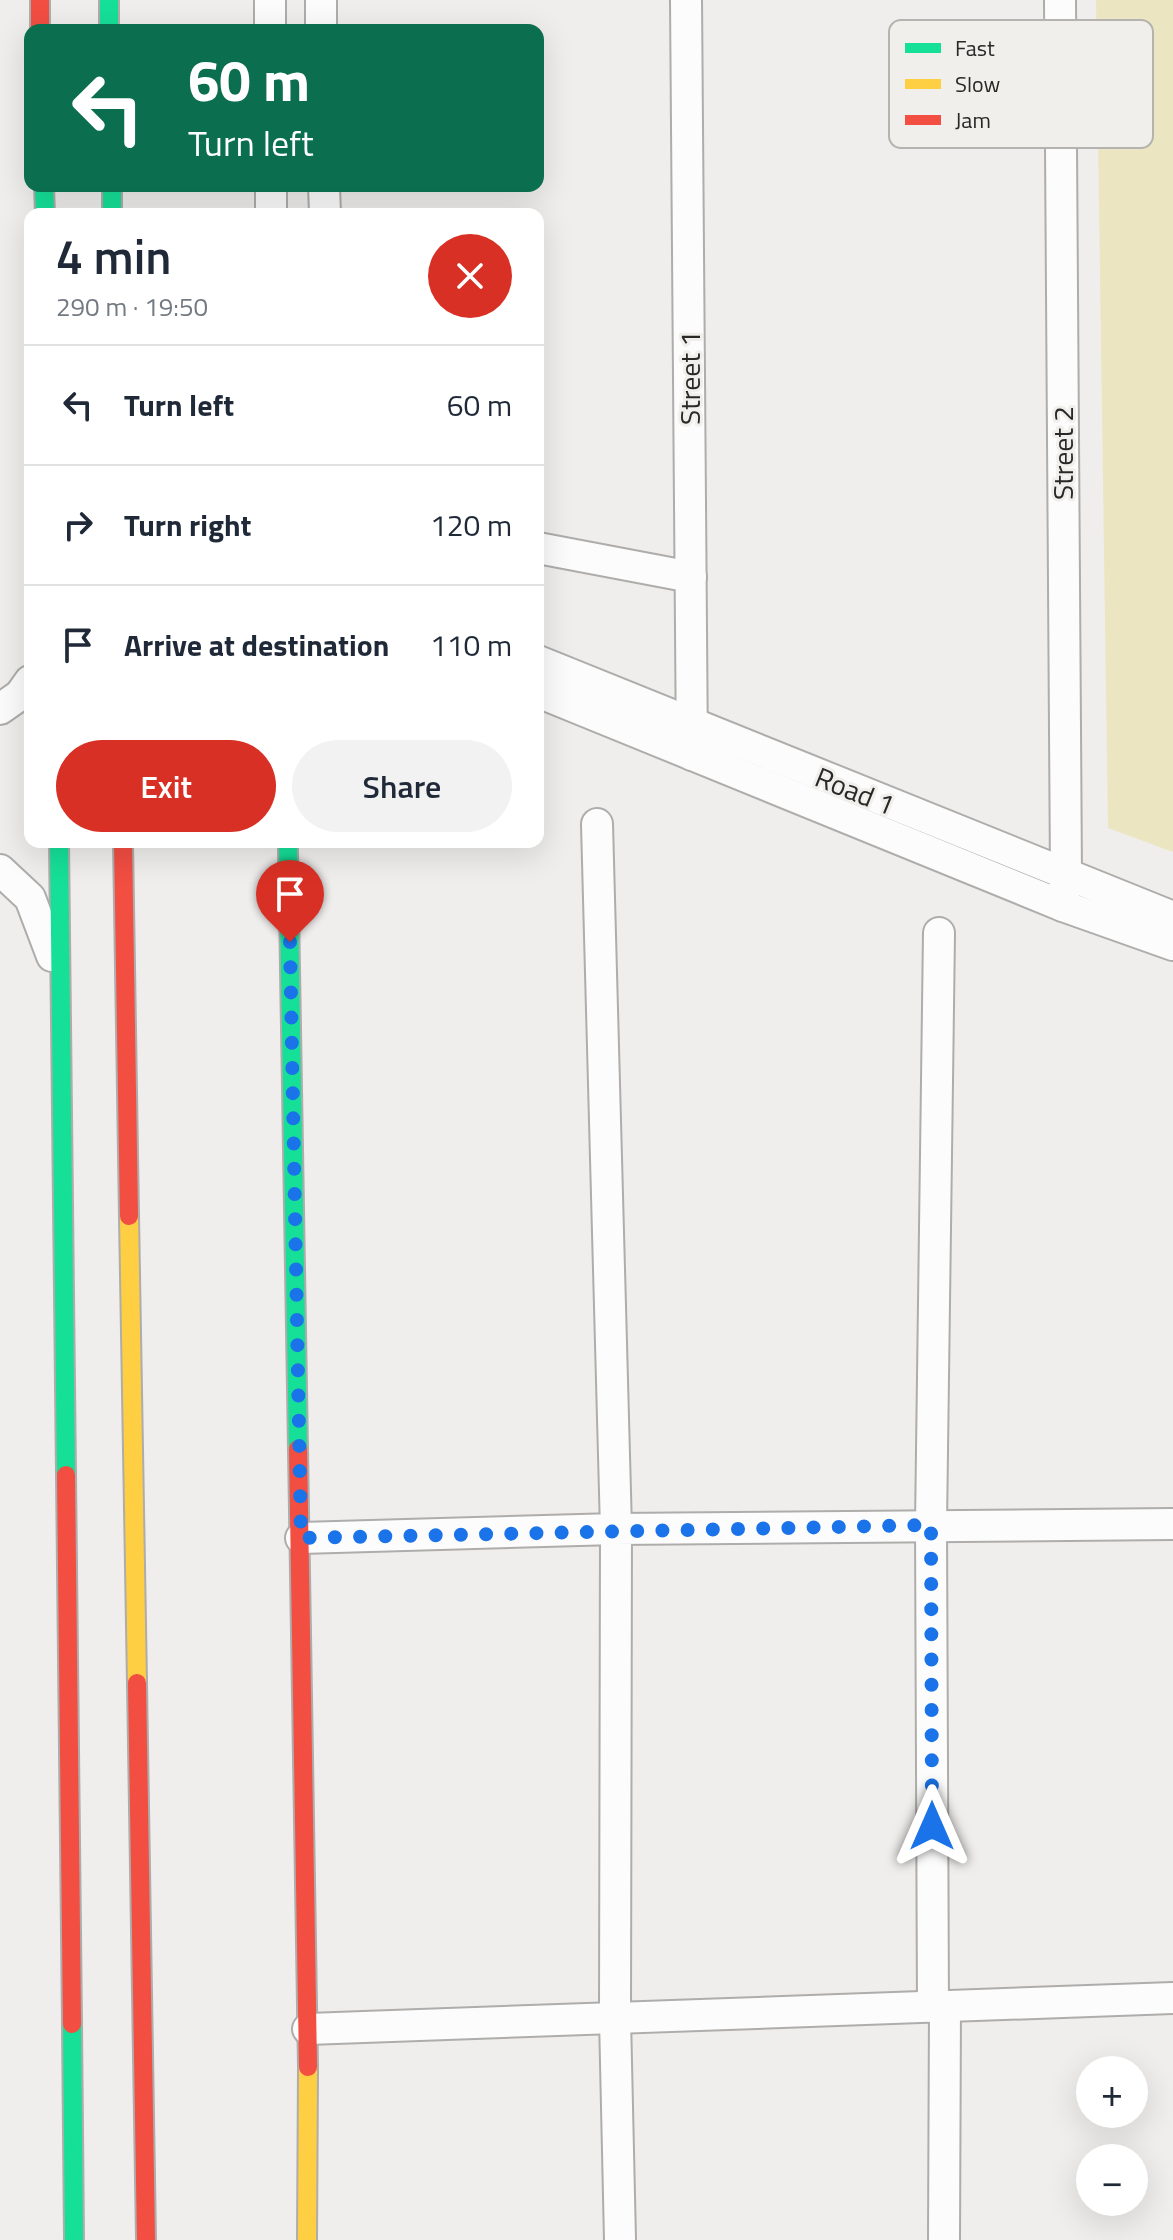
<!DOCTYPE html>
<meta charset="utf-8">
<style>
body{margin:0;font-family:"Titillium Web",sans-serif;background:#f2f2f3;color:#1f2937;height:100vh;display:flex;flex-direction:column;font-size:30px;white-space:nowrap}
*{box-sizing:border-box;margin:0}
p{font-size:26px;color:#747a83}
.icon{flex:none;width:44px;height:44px;fill:none;stroke:currentColor;stroke-width:2;stroke-linecap:round;stroke-linejoin:round}
.map{position:relative;flex:1;overflow:hidden}
.drawer{position:absolute;left:24px;top:208px;width:520px;height:640px;display:flex;flex-direction:column;background:#fff;border-radius:16px;box-shadow:0 8px 32px #0002}
.drawer>*{flex:none}
.banner{position:absolute;left:24px;top:24px;width:520px;height:168px;border-radius:16px;box-shadow:0 8px 32px #0002;background:#0b6e4f;color:#fff;overflow:hidden}
.buttons{position:absolute;left:1076px;top:2056px;display:grid;gap:16px}
.buttons a{display:grid;place-items:center;width:72px;height:72px;border-radius:50%;background:#fff;box-shadow:0 8px 32px #0002;font-size:40px}
.pin{position:absolute;display:grid;place-items:center;width:68px;height:68px;color:#fff;margin:-82px -34px;border-radius:50% 50% 50% 0;rotate:-45deg;box-shadow:0 0 8px #0007}
.pin .icon{rotate:45deg}
.me{position:absolute;width:88px;margin:-44px;rotate:0deg;stroke-linejoin:round;filter:drop-shadow(0 0 6px #0008)}
.turn{display:flex;align-items:center;gap:28px;height:168px;padding:0 32px;font-size:36px}
.turn .icon{width:104px;height:104px;stroke-width:2.5}
.turn b{display:block;font-size:56px;line-height:68px}
.round{display:grid;place-items:center;flex:none;width:84px;height:84px;border-radius:42px;background:#f2f2f3}
.head{display:flex;align-items:center;justify-content:space-between;height:136px;padding:0 32px}
h1{font-size:48px;font-weight:600;line-height:60px}
.cta{display:flex;gap:16px;margin-top:auto;padding:16px 32px}
.cta a{flex:1;height:92px;border-radius:48px;background:#d93025;color:#fff;font-size:32px;font-weight:600;line-height:92px;text-align:center}
.cta a+a{background:#f2f2f3;color:#1f2937}
ul{padding:0;list-style:none}
li{display:flex;align-items:center;gap:24px;height:120px;padding:0 32px;border-top:2px solid #e0e1e3}
li div{flex:1}
li b{display:block;font-size:30px}
li em{font-style:normal}
.map>svg:first-child{display:block}
.green{fill:#ebe6c1}
.lines{fill:none;stroke-linecap:round;stroke-linejoin:round}
.street-casing{stroke:#aeadab;stroke-width:34}
.fast-casing{stroke:#aeadab;stroke-width:22}
.slow-casing{stroke:#aeadab;stroke-width:22}
.jam-casing{stroke:#aeadab;stroke-width:22}
.street{stroke:#fdfcfc;stroke-width:30}
.fast{stroke:#16e098;stroke-width:18}
.slow{stroke:#ffcf43;stroke-width:18}
.jam{stroke:#f24e42;stroke-width:18}
.route{stroke:#1a73e8;stroke-width:14;stroke-dasharray:0 25.2}
.labels{text-anchor:middle;stroke-width:6;stroke-linejoin:round;paint-order:stroke}
.street-label{font-size:28px;fill:#282826;stroke:#f0efeb}
.key{fill:#f0efeb;stroke:#b4b3b0;stroke-width:2}
.key-label{font-size:22px;fill:#282826}
</style>
<div class="map">
<svg width="1173" height="2240" viewBox="0 0 1173 2240">
<rect width="100%" height="100%" fill="#efeeec"/>
<!-- green -->
<path class="green" d="M 1096,0 L 1173,0 L 1173,852 L 1108,828 Z"/>
<g class="lines">
<defs>
<g id="street">
<path d="M 270,0 L 270,30"/>
<path d="M 321,0 L 321,30"/>
<path d="M 686,0 L 692,755"/>
<path d="M 1060,0 L 1066,875 L 1063,906"/>
<path d="M 271,186 L 271,214"/>
<path d="M 324,186 L 325,214"/>
<path d="M 538,548 L 691,577"/>
<path d="M 538,661 L 1173,917"/>
<path d="M 538,692 L 1063,906 L 1173,945"/>
<path d="M 0,709 L 20,695 L 30,681"/>
<path d="M 0,870 L 30,898 L 52,956"/>
<path d="M 301,1538 L 616,1529 L 597,824"/>
<path d="M 933,2007 L 931,1525 L 939,933"/>
<path d="M 308,2029 L 1173,1998"/>
<path d="M 620,2240 L 615,2018 L 616,1529 L 1173,1524"/>
<path d="M 944,2240 L 945,2006"/>
</g>
<g id="fast">
<path d="M 109,0 L 109,30"/>
<path d="M 44,186 L 45,214"/>
<path d="M 112,186 L 112,214"/>
<path d="M 59,842 L 66,1475"/>
<path d="M 288,848 L 298,1449"/>
<path d="M 72,2024 L 74,2240"/>
</g>
<g id="slow">
<path d="M 129,1216 L 137,1683"/>
<path d="M 307,2240 L 308,2067"/>
</g>
<g id="jam">
<path d="M 40,0 L 40,30"/>
<path d="M 123,842 L 129,1216"/>
<path d="M 298,1449 L 308,2067"/>
<path d="M 66,1475 L 72,2024"/>
<path d="M 137,1683 L 146,2240"/>
</g>
</defs>
<!-- street casing -->
<use href="#street" class="street-casing"/>
<!-- fast casing -->
<use href="#fast" class="fast-casing"/>
<!-- slow casing -->
<use href="#slow" class="slow-casing"/>
<!-- jam casing -->
<use href="#jam" class="jam-casing"/>
<!-- street -->
<use href="#street" class="street"/>
<!-- fast -->
<use href="#fast" class="fast"/>
<!-- slow -->
<use href="#slow" class="slow"/>
<!-- jam -->
<use href="#jam" class="jam"/>
</g>
<g class="lines">
<!-- route -->
<path class="route" d="M 290,942 L 301,1538 L 931,1525 L 932,1826"/>
</g>
<g class="labels">
<!-- street labels -->
<g class="street-label">
<text transform="translate(690 378) rotate(-90)" y="10">Street 1</text>
<text transform="translate(1063 453) rotate(-90)" y="10">Street 2</text>
<text transform="translate(855 791) rotate(22)" y="10">Road 1</text>
</g>
</g>
<!-- legend -->
<rect x="889" y="20" width="264" height="128" rx="12" class="key"/>
<rect x="905" y="43" width="36" height="10" fill="#16e098"/>
<rect x="905" y="79" width="36" height="10" fill="#ffcf43"/>
<rect x="905" y="115" width="36" height="10" fill="#f24e42"/>
<g class="key-label">
<text x="955" y="56">Fast</text>
<text x="955" y="92">Slow</text>
<text x="955" y="128">Jam</text>
</g>
</svg>
<div class="buttons">
<a>+</a>
<a>−</a>
</div>
<div class="pin" style="left:290px;top:942px;background:#d93025"><svg class="icon" aria-label="arrive" viewBox="0 0 24 24"><path d="M6 21V4h12l-3 4 3 4H6"/></svg></div>
<svg class="me" style="left:932px;top:1826px" viewBox="-20 -20 40 40"><path d="M0-17L14 15 0 8-14 15z" fill="#1a73e8" stroke="#fff" stroke-width="4"/></svg>
<div class="banner">
<div class="turn"><svg class="icon" aria-label="left" viewBox="0 0 24 24"><path d="M17 20v-9H6M10 6l-5 5 5 5"/></svg><div><b>60 m</b>Turn left</div></div>
</div>
<section class="drawer">
<div class="head"><div><h1>4 min</h1><p>290 m · 19:50</p></div><a class="round" style="background:#d93025;color:#fff"><svg class="icon" aria-label="close" viewBox="0 0 24 24"><path d="M6 6l12 12M18 6L6 18"/></svg></a></div>
<ul>
<li><svg class="icon" aria-label="left" viewBox="0 0 24 24"><path d="M17 20v-9H6M10 6l-5 5 5 5"/></svg><div><b>Turn left</b></div><em>60 m</em></li>
<li><svg class="icon" aria-label="right" viewBox="0 0 24 24"><path d="M7 20v-9h11M14 6l5 5-5 5"/></svg><div><b>Turn right</b></div><em>120 m</em></li>
<li><svg class="icon" aria-label="arrive" viewBox="0 0 24 24"><path d="M6 21V4h12l-3 4 3 4H6"/></svg><div><b>Arrive at destination</b></div><em>110 m</em></li>
</ul>
<div class="cta"><a>Exit</a><a>Share</a></div>
</section>
</div>
